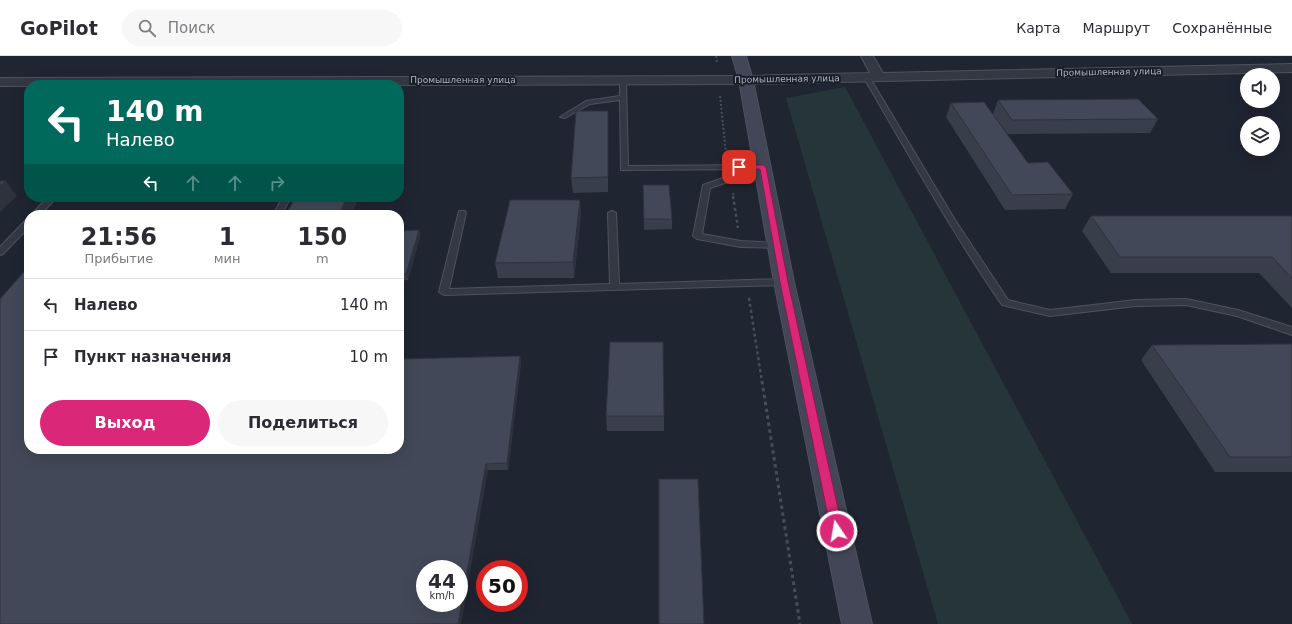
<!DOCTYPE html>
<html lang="ru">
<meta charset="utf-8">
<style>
body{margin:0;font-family:"DejaVu Sans",sans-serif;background:#f7f7f7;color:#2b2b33;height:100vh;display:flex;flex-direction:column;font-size:15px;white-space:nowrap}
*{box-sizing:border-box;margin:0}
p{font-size:13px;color:#7c7c81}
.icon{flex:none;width:22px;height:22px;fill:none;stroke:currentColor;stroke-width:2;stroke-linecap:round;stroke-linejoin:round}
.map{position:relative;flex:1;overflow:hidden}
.details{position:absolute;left:24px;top:154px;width:380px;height:244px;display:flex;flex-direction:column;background:#fff;border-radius:16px;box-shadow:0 4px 16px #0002}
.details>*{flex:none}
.banner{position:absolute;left:24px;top:24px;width:380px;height:122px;border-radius:16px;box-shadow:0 4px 16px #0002;background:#00695c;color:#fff;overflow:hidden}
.controls{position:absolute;left:1240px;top:12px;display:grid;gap:8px}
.controls a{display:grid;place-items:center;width:40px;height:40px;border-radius:50%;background:#fff;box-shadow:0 4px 16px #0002;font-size:20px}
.speed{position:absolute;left:416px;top:504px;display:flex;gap:8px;font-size:20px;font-weight:700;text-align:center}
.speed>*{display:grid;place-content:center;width:52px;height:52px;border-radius:50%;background:#fff;box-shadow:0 4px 16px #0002;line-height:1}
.speed small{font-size:10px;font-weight:400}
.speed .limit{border:6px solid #d22;background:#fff;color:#111}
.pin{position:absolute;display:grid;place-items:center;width:34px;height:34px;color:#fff;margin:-17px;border-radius:8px;box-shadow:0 2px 6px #0006}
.me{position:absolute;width:44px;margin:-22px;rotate:348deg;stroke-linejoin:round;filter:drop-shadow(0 0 3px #0008)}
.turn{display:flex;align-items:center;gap:14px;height:84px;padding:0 16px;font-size:18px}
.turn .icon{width:52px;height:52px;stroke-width:2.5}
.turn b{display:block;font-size:28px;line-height:34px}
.lanes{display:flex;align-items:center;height:38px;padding:0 16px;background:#0003;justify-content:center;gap:20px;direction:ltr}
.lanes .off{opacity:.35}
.eta{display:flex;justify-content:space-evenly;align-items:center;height:68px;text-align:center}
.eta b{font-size:24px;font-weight:800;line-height:28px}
.button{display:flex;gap:8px;margin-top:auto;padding:8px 16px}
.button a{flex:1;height:46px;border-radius:24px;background:#db2777;color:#fff;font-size:16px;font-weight:800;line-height:46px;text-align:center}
.button a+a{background:#f7f7f7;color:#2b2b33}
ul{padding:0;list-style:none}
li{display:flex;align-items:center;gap:12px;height:52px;padding:0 16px;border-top:1px solid #e1e1e2}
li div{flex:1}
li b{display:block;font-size:15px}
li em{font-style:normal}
header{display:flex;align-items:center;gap:24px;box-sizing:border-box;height:56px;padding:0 20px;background:#fff;border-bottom:1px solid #e1e1e2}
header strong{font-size:19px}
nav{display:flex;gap:22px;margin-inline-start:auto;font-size:14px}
.search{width:280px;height:36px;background:#f7f7f7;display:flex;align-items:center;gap:10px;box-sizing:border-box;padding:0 14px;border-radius:22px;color:#7c7c81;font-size:15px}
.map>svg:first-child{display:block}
.green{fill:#263538}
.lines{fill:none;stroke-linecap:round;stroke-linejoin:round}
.service-casing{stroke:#4e525f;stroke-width:2}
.minor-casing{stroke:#4e525f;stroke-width:2}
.secondary-casing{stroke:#4e525f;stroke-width:2}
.path-far2{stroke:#445055;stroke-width:2;stroke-dasharray:2 2;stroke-linecap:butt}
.path-far1{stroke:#445055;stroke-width:2.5;stroke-dasharray:3 3;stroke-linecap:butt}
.path{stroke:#445055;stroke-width:3;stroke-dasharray:3.5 3.5;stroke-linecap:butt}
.service{fill:#333843;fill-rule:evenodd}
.minor{fill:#333843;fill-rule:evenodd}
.secondary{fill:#424656;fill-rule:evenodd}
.wall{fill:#393e4b}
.shaded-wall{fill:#2e323d}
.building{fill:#424857;stroke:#2e323d;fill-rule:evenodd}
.route{fill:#db2777;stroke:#8e194d}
.labels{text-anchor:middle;stroke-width:4;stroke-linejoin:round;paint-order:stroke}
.far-street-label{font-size:9px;fill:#adb2c1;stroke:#191d28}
</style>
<header>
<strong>GoPilot</strong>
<div class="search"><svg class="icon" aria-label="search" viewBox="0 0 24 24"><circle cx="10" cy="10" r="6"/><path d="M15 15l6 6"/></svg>Поиск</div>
<nav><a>Карта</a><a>Маршрут</a><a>Сохранённые</a></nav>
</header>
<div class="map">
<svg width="1292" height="568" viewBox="0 0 1292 568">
<rect width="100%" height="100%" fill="#202532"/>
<!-- green -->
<path class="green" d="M 845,31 L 1091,491 L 1132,568 L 938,568 L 786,42 Z"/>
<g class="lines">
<defs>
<g id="service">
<path d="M 867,20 L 870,22 L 955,164 L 1008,244 L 1050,254 L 1136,244 L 1186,243 L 1238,254 L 1292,271 L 1292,279 L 1237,260 L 1186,249 L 1136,250 L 1050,260 L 1002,249 C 952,176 909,99 864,22 Z"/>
<path d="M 623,22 L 626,24 L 628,110 L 766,109 L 766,113 L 758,113 L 758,116 L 710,132 L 702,178 L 741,185 L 777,187 L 781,190 L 780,192 L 741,191 L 697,183 L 693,180 L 703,129 L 749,113 L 621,114 L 620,44 L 590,48 L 565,62 L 560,61 L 586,45 L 620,40 L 620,24 Z"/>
<path d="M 48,141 L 57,141 L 40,159 L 31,159 Z"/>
<path d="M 283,141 L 291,141 L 281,159 L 273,159 Z"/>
<path d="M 459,155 L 465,155 L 466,157 L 449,233 L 610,228 L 608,157 L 612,155 L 616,157 L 619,228 L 784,223 L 789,226 L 784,229 L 444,239 L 439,236 Z"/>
<path d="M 29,163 L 29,171 L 3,198 L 0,199 L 0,191 L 26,164 Z"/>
</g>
<path id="minor" d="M 861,0 L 873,0 L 883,17 L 1292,8 L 1292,16 L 746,28 L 0,30 L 0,22 L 746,20 L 870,17 Z"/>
<path id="secondary" d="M 732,0 L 746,0 L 753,24 L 794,226 L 872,568 L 842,568 L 774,226 L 739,24 Z"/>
</defs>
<!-- service casing -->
<use href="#service" class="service-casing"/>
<!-- minor casing -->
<use href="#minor" class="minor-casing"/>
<!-- secondary casing -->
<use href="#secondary" class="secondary-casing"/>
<!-- path-far2 -->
<g class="path-far2">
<path d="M 716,0 L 717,7"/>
<path d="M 720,40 L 726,97"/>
<path d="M 733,137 L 734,141"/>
</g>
<!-- path-far1 -->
<g class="path-far1">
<path d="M 733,140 L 738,172"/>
<path d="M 749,242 L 762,326"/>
</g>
<!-- path -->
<path class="path" d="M 762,325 L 800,568"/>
<!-- service -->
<use href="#service" class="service"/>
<!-- minor -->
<use href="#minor" class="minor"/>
<!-- secondary -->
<use href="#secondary" class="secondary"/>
</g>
<!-- wall -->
<g class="wall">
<path d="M 998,44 L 1158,63 L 1150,77 L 1007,78 L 1028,107 L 1073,138 L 1065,153 L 1005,154 L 946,61 L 951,47 L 993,58 Z"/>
<path d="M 608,69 L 608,136 L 573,137 L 571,122 Z"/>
<path d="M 643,129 L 672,163 L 672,173 L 644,174 Z"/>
<path d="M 296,141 L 359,141 L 351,159 L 288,159 L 287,156 Z"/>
<path d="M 580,144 L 581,159 L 574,222 L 498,222 L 495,207 Z"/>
<path d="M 1091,160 L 1292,160 L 1292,252 L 1259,217 L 1111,217 L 1082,175 Z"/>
<path d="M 419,174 L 420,181 L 408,224 L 399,225 L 399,175 Z"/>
<path d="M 1292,288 L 1292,416 L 1215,416 L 1141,304 L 1152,289 Z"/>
<path d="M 520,300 L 521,307 L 508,414 L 488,414 L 29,393 Z"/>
<path d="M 606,360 L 664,360 L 664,375 L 607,375 Z"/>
</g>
<!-- shaded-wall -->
<g class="shaded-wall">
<path d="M 6,125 L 17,140 L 0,156 L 0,130 Z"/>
<path d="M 347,141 L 359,141 L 351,159 L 342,159 L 340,156 Z"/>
<path d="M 580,144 L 581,159 L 574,222 L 573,206 Z"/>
<path d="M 419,174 L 420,181 L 408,224 L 406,218 Z"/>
<path d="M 520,300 L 521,307 L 508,414 L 507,407 Z"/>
<path d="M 486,408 L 488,414 L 461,568 L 458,568 Z"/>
</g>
<!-- building -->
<g class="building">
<path d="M 1138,43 L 1158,63 L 1012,64 L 998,44 Z"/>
<path d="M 984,46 L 1028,107 L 1048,106 L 1073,138 L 1012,139 L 951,47 Z"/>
<path d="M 576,55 L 608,55 L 608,121 L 571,122 Z"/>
<path d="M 0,125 L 6,125 L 0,130 Z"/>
<path d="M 643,129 L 669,129 L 672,163 L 644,163 Z"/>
<path d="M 296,141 L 347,141 L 340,156 L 287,156 Z"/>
<path d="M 510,144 L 580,144 L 573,206 L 495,207 Z"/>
<path d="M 1091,160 L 1292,160 L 1292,222 L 1272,201 L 1120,201 Z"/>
<path d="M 419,174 L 406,218 L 399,218 L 399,175 Z"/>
<path d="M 29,210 L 29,393 L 399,393 L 399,303 L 520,300 L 507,407 L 486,408 L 458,568 L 0,568 L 0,243 ZM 425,513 L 459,513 L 459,547 L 425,547 Z"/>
<path d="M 610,286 L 663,286 L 664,360 L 606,360 Z"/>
<path d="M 1292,288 L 1292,401 L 1230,401 L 1152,289 Z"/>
<path d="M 659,423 L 698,423 L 704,568 L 659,568 Z"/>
</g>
<!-- route -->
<path class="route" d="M 763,109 L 766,111 L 788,226 L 843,475 L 841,478 L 837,480 L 833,478 L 831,475 L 780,226 L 760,113 L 739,113 L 736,111 L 739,109 Z"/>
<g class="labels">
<!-- far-street labels -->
<g class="far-street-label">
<text transform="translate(1109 16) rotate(-1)" y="3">Промышленная улица</text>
<text transform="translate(787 23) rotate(-1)" y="3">Промышленная улица</text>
<text x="463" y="27">Промышленная улица</text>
</g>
</g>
</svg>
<div class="controls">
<a><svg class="icon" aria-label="sound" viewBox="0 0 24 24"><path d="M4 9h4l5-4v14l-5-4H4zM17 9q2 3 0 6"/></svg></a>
<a><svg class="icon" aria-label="layers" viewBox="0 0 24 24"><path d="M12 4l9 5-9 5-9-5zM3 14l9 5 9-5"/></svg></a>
</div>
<div class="speed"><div>44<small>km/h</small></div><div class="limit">50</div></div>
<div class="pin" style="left:739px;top:111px;background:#d93025"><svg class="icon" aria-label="arrive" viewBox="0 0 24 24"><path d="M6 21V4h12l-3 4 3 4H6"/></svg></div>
<svg class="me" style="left:837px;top:475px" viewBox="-20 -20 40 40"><circle r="17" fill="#db2777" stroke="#fff" stroke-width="3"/><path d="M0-11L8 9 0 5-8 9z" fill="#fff"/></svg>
<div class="banner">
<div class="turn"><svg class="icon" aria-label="left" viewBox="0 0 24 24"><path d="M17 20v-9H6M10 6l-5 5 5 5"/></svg><div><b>140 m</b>Налево</div></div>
<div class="lanes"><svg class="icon" aria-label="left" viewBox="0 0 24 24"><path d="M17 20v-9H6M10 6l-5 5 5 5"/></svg><svg class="icon off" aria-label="ahead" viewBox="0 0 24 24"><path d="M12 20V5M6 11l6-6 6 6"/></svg><svg class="icon off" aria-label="ahead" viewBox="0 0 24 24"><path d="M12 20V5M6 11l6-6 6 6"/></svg><svg class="icon off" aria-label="right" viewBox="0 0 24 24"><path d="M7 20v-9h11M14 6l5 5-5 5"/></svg></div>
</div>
<section class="details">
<div class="eta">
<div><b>21:56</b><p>Прибытие</p></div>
<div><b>1</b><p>мин</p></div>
<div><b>150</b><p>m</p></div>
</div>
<ul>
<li><svg class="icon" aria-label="left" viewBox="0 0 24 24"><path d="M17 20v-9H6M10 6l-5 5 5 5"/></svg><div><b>Налево</b></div><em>140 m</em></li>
<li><svg class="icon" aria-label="arrive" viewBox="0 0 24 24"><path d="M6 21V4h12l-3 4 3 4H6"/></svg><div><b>Пункт назначения</b></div><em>10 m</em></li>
</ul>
<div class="button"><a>Выход</a><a>Поделиться</a></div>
</section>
</div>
